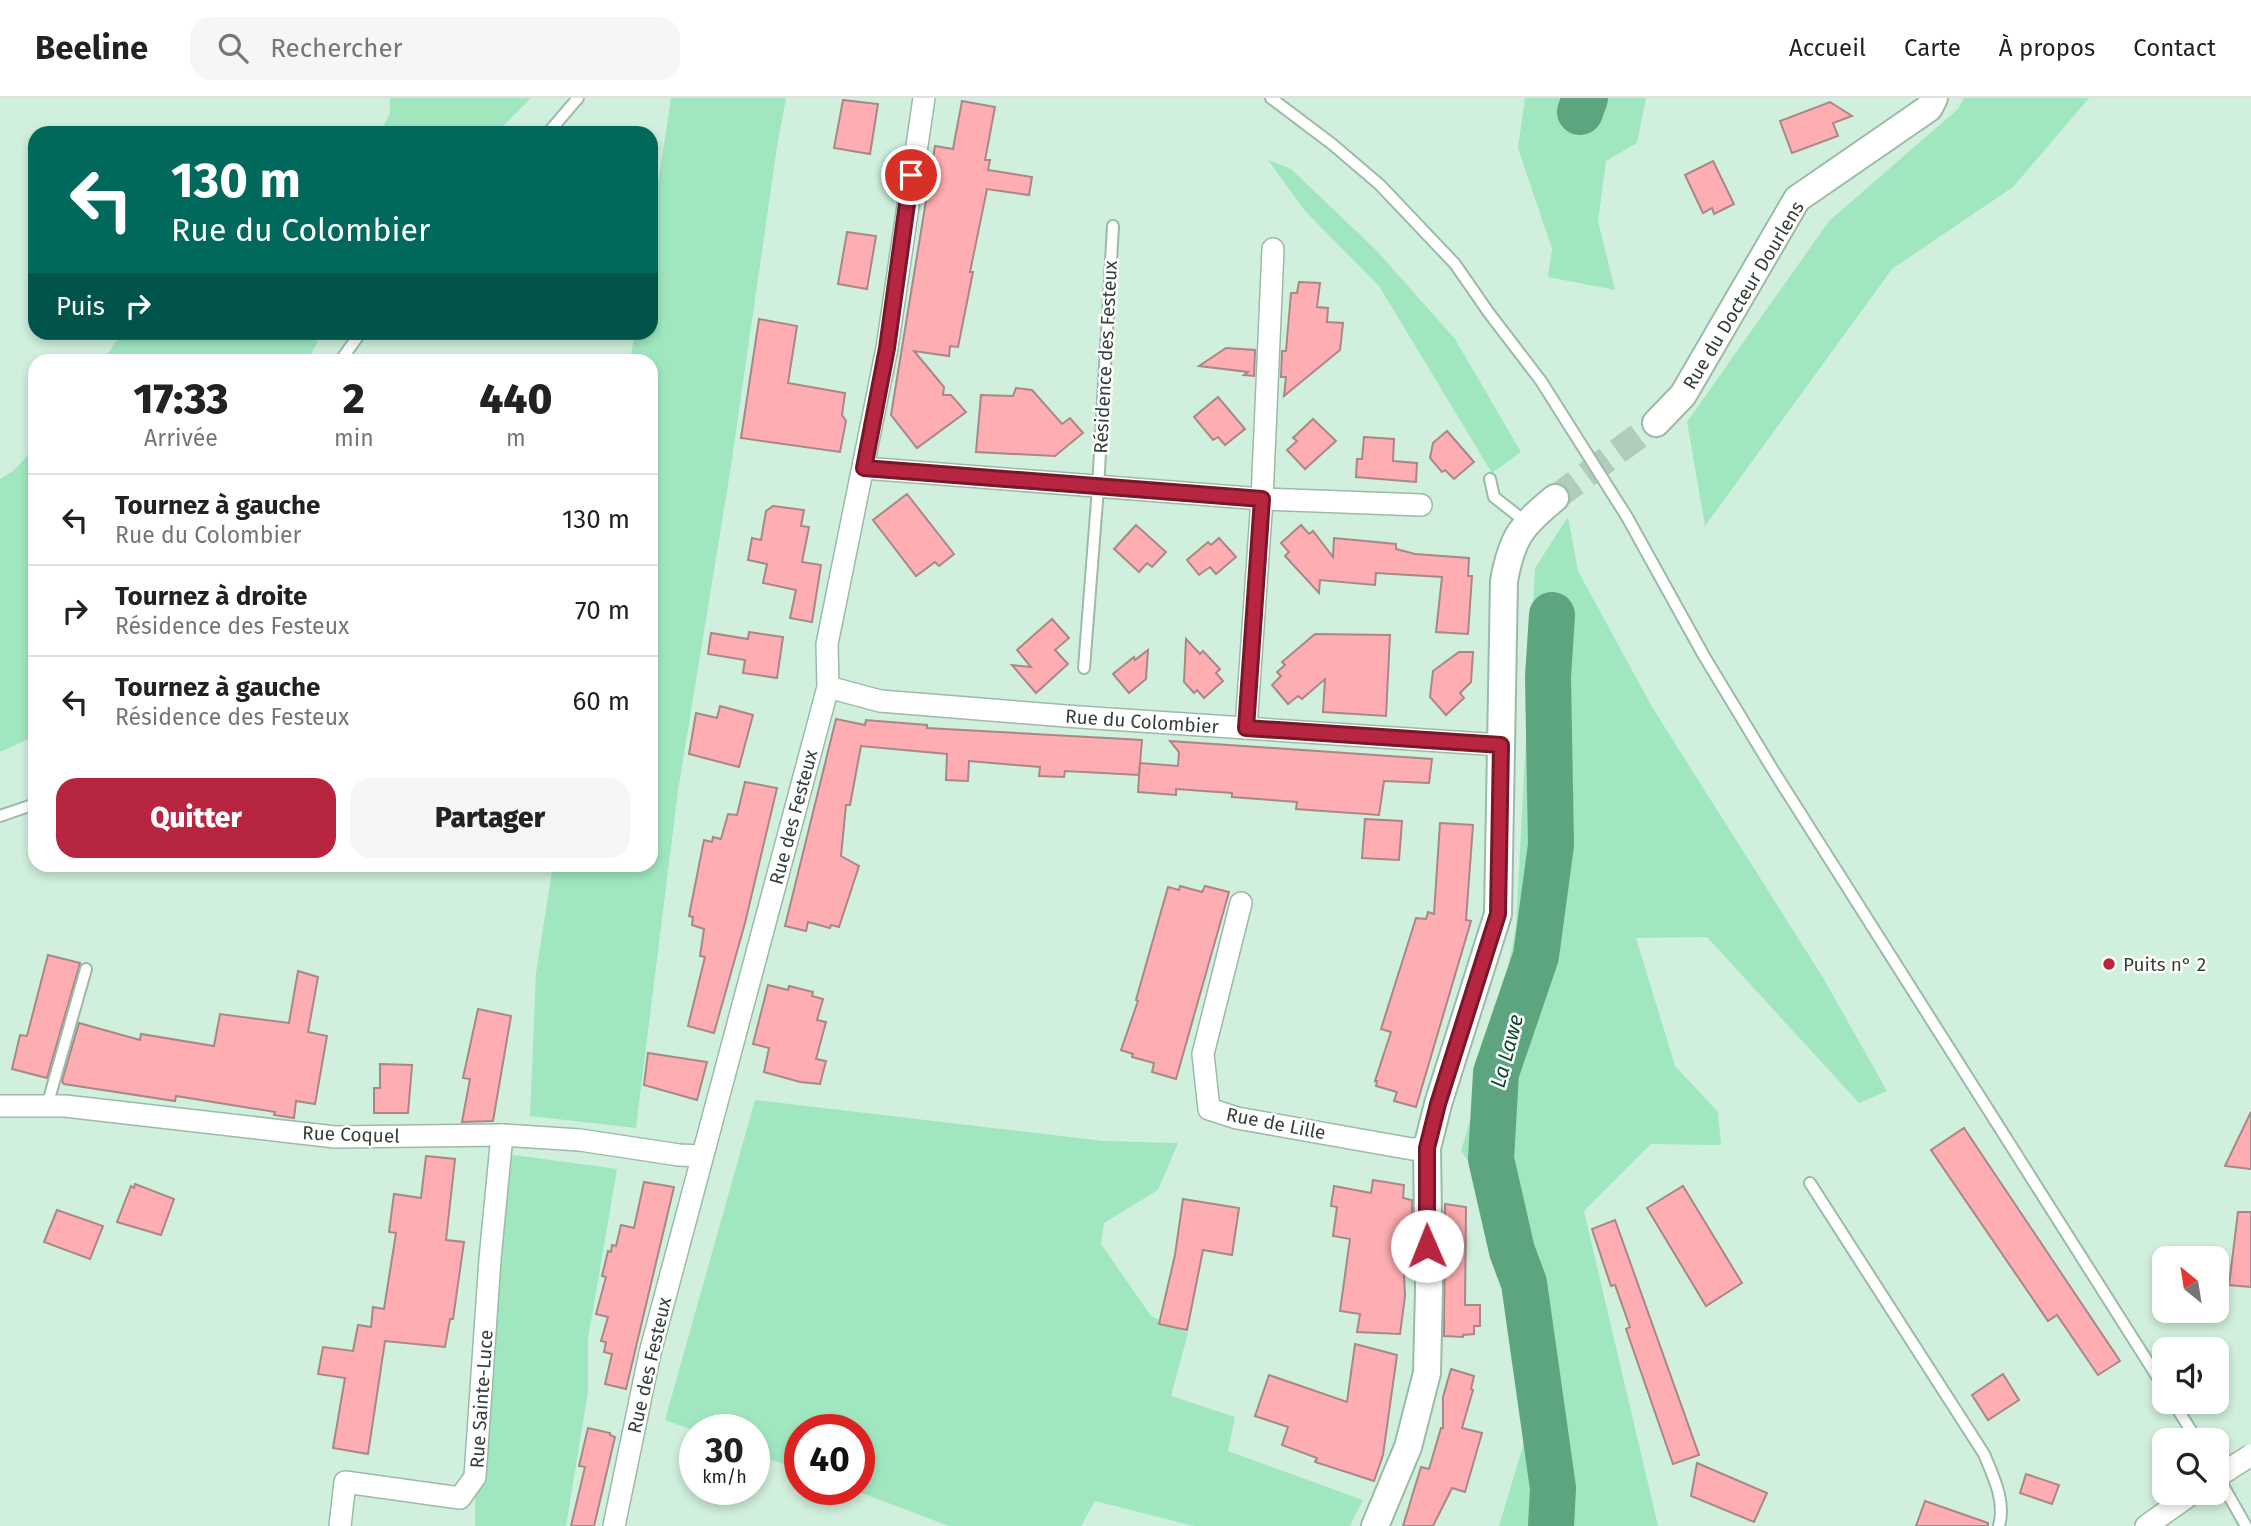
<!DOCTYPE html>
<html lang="fr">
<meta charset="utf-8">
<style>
body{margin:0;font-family:"Fira Sans",sans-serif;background:#f6f6f6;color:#222;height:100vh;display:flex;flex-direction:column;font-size:26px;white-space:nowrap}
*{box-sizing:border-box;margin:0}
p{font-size:23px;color:#767676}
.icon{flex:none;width:38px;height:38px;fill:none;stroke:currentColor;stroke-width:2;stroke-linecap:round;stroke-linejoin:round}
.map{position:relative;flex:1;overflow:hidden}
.drawer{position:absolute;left:28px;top:256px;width:630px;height:518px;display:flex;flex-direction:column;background:#fff;border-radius:21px;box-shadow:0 4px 10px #0003}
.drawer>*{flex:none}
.hud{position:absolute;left:28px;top:28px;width:630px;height:214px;border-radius:21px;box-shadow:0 4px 10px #0003;background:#00695c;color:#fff;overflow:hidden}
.needle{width:46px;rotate:330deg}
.tools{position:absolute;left:2152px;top:1148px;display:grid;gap:14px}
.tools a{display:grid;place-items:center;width:77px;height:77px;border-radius:14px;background:#fff;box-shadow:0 4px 10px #0003;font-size:35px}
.speed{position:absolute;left:679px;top:1316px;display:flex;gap:14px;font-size:35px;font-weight:700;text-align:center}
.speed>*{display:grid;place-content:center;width:91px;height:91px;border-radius:50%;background:#fff;box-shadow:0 4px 10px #0003;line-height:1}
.speed small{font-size:18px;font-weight:400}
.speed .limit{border:10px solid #d22;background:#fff;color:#111}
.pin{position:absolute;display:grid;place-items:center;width:60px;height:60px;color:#fff;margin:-30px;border:4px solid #fff;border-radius:50%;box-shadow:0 2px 7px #0007}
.me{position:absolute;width:77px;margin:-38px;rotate:359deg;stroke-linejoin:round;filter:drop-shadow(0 0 5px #0008)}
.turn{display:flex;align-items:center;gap:24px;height:147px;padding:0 28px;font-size:32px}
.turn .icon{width:91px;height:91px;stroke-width:2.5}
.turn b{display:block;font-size:49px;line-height:60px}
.then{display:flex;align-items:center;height:66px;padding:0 28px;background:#0003;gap:14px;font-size:26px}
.eta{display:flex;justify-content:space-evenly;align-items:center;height:119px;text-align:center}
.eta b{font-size:42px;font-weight:800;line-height:49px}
.cta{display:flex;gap:14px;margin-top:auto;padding:14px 28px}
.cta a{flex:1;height:80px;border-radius:21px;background:#b72541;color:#fff;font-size:28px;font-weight:800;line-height:80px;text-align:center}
.cta a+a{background:#f6f6f6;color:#222}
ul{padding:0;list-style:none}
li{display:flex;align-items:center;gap:21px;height:91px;padding:0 28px;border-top:2px solid #e0e0e0}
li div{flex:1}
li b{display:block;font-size:26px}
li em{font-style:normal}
header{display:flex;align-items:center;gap:42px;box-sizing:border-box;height:98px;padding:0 35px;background:#fff;border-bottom:2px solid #e0e0e0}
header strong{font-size:33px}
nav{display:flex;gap:38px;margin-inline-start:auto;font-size:24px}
.search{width:490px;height:63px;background:#f6f6f6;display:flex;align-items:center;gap:18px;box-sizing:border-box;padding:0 24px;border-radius:21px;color:#767676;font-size:26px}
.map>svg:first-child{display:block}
.green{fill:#a0e7c0}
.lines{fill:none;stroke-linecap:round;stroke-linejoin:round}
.river{stroke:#5ca57f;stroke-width:46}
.building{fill:#feaeb2;stroke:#a98788;stroke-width:2}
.tertiary-tunnel{stroke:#b1ccbb;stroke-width:26;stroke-dasharray:26 13;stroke-linecap:butt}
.service-casing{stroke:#9cbaa9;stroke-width:14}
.minor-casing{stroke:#9cbaa9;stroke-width:24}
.tertiary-casing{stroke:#9cbaa9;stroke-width:30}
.service{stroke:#fff;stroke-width:10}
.minor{stroke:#fff;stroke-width:21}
.tertiary{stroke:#fff;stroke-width:26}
.minor-bridge-casing{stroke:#9cbaa9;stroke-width:24;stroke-linecap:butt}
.minor-bridge{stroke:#fff;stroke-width:21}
.route-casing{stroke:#77182a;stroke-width:18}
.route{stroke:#b72541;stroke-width:12}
.poi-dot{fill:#b72541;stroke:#fff;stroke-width:2.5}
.labels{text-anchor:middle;stroke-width:5;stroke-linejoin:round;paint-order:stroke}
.street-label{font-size:19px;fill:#344039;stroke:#fff}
.poi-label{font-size:19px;fill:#344039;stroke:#fff;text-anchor:start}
.water-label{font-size:21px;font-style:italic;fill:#0e482f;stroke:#fff}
</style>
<header>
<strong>Beeline</strong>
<div class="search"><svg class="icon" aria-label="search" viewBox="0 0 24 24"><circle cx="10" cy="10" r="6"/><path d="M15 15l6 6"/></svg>Rechercher</div>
<nav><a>Accueil</a><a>Carte</a><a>À propos</a><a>Contact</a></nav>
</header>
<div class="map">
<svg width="2251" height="1428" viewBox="0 0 2251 1428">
<rect width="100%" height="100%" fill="#d0efdc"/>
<!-- green -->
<g class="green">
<path d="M 390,0 L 531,0 L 496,35 L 380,35 L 390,15 Z"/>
<path d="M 671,0 L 786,0 L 777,49 L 731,368 L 678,693 L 636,1030 L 530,1018 L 536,875 L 553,767 L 651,766 L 651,262 L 630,262 L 635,235 L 651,234 L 651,131 Z"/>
<path d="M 1525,0 L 1646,0 L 1637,45 L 1606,63 L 1598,123 L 1615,192 L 1548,179 L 1552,151 L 1518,50 Z"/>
<path d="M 1964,0 L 2089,0 L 2013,89 L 1892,171 L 1705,428 L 1687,324 L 1829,123 L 1958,11 Z"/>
<path d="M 1268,62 L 1291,71 L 1376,152 L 1455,241 L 1521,354 L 1492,375 L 1379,188 L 1305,113 Z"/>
<path d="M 122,235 L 122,234 L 322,235 L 308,262 L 103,262 Z"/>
<path d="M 35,350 L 35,638 L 0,654 L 0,381 L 13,373 Z"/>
<path d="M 1568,419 L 1578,473 L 1652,609 L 1822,878 L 1887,993 L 1859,1005 L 1707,839 L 1636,840 L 1675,968 L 1718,1014 L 1721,1047 L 1651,1046 L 1584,1113 L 1658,1428 L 1499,1428 L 1529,1328 L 1539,1161 L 1461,1053 L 1496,936 L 1516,828 L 1535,470 Z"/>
<path d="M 755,1002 L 1104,1043 L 1178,1045 L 1158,1092 L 1104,1125 L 1101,1146 L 1151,1218 L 1188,1235 L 1171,1298 L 1235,1319 L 1228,1353 L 1363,1402 L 1350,1428 L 1194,1428 L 1095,1403 L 1081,1428 L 949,1428 L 851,1391 L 859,1391 L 859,1332 L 800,1332 L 800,1372 L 754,1355 L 754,1332 L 695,1333 L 665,1322 Z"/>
<path d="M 499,1055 L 617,1071 L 588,1241 L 588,1294 L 566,1428 L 475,1428 L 475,1379 Z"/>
</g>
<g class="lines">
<!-- river -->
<g class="river">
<path d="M 1580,14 L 1585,0"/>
<path d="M 1551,1428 L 1553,1390 L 1524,1185 L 1512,1153 L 1491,1061 L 1496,975 L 1536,858 L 1551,747 L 1548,579 L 1552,517"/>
</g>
</g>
<!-- building -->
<g class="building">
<path d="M 843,2 L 878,6 L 870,56 L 834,50 Z"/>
<path d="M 962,3 L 995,9 L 985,62 L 990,62 L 988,72 L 1032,79 L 1029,97 L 987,91 L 970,174 L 973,174 L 958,249 L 950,248 L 949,258 L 914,253 L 944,289 L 943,297 L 951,297 L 966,314 L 917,350 L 891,317 L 935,48 L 953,51 Z"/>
<path d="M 1830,4 L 1852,18 L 1833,25 L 1838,38 L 1792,55 L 1780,23 Z"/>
<path d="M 1713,63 L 1734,106 L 1714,116 L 1712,110 L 1703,115 L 1685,77 Z"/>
<path d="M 847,134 L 876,138 L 867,191 L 838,186 Z"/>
<path d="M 1299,184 L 1320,185 L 1317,209 L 1328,210 L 1327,224 L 1343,225 L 1340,252 L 1284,298 L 1286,279 L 1281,279 L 1282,253 L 1286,253 L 1291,195 L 1297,195 Z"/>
<path d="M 759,221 L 797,228 L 788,285 L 845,295 L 842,317 L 846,323 L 840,354 L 741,340 Z"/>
<path d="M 1226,250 L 1255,252 L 1254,278 L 1244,277 L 1248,274 L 1199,268 Z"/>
<path d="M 1016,290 L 1032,292 L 1062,326 L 1070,320 L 1083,335 L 1055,358 L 976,354 L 981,297 L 1013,298 Z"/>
<path d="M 1218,299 L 1245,331 L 1225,347 L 1218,339 L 1213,342 L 1194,319 Z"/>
<path d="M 1313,321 L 1336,343 L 1305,371 L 1287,352 L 1297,343 L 1293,340 Z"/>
<path d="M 1447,333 L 1474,364 L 1454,381 L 1445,372 L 1442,374 L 1430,360 L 1433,345 Z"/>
<path d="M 1364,339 L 1394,341 L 1393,363 L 1417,365 L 1416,384 L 1356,379 L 1357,361 L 1362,361 Z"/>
<path d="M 907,396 L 954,456 L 939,468 L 935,464 L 916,478 L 873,422 Z"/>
<path d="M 773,408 L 804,412 L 801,428 L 809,429 L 802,464 L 821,467 L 812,524 L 790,520 L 796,492 L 763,485 L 767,466 L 748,462 L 752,440 L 761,442 L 766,413 Z"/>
<path d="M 1136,427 L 1166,454 L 1152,469 L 1147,465 L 1139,474 L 1114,451 Z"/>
<path d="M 1301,427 L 1309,436 L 1313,433 L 1333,459 L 1334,440 L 1396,446 L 1396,451 L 1415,456 L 1469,460 L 1468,478 L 1472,478 L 1468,536 L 1436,534 L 1442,479 L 1376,475 L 1375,487 L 1320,482 L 1319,495 L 1285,458 L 1289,454 L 1281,445 Z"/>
<path d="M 1219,440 L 1236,459 L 1216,476 L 1210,469 L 1199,477 L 1187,462 L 1208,444 L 1211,447 Z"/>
<path d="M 1052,521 L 1069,540 L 1055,552 L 1068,566 L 1036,595 L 1012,567 L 1031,569 L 1017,552 Z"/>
<path d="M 749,534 L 783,539 L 777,580 L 743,575 L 745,562 L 708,556 L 711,535 L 748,541 Z"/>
<path d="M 1315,536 L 1390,537 L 1386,618 L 1323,614 L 1325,581 L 1302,601 L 1298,598 L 1288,606 L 1272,587 L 1281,578 L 1277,574 L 1285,567 L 1282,564 Z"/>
<path d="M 1186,541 L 1200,556 L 1203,553 L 1220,571 L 1216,575 L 1223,583 L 1204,600 L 1197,592 L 1194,595 L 1184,584 Z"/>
<path d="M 1148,552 L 1146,581 L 1129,595 L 1113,576 L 1134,559 L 1135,562 Z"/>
<path d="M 1459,554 L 1473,554 L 1471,584 L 1460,595 L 1464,600 L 1446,617 L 1430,599 L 1433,573 Z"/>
<path d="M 720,608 L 753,617 L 739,669 L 689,656 L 696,615 L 717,620 Z"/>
<path d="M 836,621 L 865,627 L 866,622 L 927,627 L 927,630 L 1142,642 L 1139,677 L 1065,673 L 1064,679 L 1039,678 L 1040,669 L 969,663 L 968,683 L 946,682 L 947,656 L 861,648 L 850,707 L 846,707 L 841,758 L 859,768 L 839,829 L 831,827 L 830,830 L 808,824 L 806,833 L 785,828 Z"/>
<path d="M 1170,643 L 1432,661 L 1429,685 L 1384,683 L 1379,717 L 1296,711 L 1297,704 L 1232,699 L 1232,695 L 1176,691 L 1176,697 L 1138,694 L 1140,665 L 1178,668 L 1179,654 Z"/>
<path d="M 745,684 L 777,690 L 745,825 L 714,935 L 688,928 L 705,859 L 700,858 L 704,831 L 692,827 L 693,819 L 689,818 L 704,742 L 712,744 L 713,739 L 721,741 L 728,716 L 737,717 Z"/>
<path d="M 1365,721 L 1402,723 L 1399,762 L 1362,760 Z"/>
<path d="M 1440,725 L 1473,727 L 1466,822 L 1471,823 L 1416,1009 L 1394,1003 L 1397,994 L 1376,988 L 1377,983 L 1375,983 L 1391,934 L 1381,931 L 1416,820 L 1426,821 L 1428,814 L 1434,816 Z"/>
<path d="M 1180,788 L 1202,794 L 1205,788 L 1229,794 L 1176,981 L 1152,974 L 1154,965 L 1132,959 L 1133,956 L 1121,952 L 1138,903 L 1136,902 L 1168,789 L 1179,792 Z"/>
<path d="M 48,857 L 80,865 L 47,980 L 12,971 L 20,937 L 27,938 Z"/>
<path d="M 298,873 L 318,879 L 308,934 L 327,938 L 315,1006 L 296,1003 L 294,1020 L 274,1017 L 275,1014 L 176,998 L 175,1003 L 64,986 L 62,983 L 79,925 L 140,942 L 141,936 L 214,948 L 220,916 L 289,925 Z"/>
<path d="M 768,887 L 788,892 L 789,888 L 813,894 L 812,898 L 823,901 L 817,922 L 826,924 L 816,961 L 826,963 L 820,986 L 800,984 L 764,974 L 769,950 L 753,946 Z"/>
<path d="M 478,911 L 511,918 L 493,1023 L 462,1024 L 470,981 L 463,980 Z"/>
<path d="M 648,955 L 707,964 L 697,1002 L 644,987 Z"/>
<path d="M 380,966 L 412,967 L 408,1015 L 374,1015 L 374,990 L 380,990 Z"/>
<path d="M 2251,1014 L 2251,1071 L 2225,1068 Z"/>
<path d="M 1964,1030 L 2120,1263 L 2098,1277 L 2057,1217 L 2048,1223 L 1931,1052 Z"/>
<path d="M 426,1058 L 455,1061 L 446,1142 L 464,1144 L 453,1221 L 450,1221 L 445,1249 L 385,1243 L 368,1356 L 333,1350 L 345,1280 L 318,1276 L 323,1249 L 353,1253 L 358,1227 L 371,1229 L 373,1209 L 384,1211 L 396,1135 L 389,1134 L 394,1096 L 421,1100 Z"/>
<path d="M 1373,1082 L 1404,1087 L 1403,1100 L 1412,1102 L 1413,1145 L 1408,1176 L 1404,1176 L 1405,1198 L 1400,1236 L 1357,1234 L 1360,1216 L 1340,1213 L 1350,1141 L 1333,1138 L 1337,1109 L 1331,1108 L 1334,1088 L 1371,1095 Z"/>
<path d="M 644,1084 L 674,1089 L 626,1291 L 605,1286 L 612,1256 L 604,1254 L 606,1244 L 601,1243 L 608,1219 L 596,1216 L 606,1179 L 602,1178 L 608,1153 L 611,1154 L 612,1147 L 616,1148 L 621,1127 L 634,1130 Z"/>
<path d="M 135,1086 L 174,1101 L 161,1137 L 117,1124 L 131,1088 L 134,1090 Z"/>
<path d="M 1683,1088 L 1742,1185 L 1706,1208 L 1647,1110 Z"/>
<path d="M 1183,1101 L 1239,1110 L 1232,1157 L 1203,1152 L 1187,1232 L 1159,1226 L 1175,1157 Z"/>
<path d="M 1445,1106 L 1466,1109 L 1465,1207 L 1480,1207 L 1480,1228 L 1474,1228 L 1474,1236 L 1463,1237 L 1463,1239 L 1444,1238 Z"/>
<path d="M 57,1112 L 103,1128 L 90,1161 L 44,1144 Z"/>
<path d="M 2238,1114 L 2251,1114 L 2251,1189 L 2229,1187 Z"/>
<path d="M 1615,1122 L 1699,1357 L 1673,1366 L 1626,1231 L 1630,1229 L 1615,1187 L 1611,1188 L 1592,1131 Z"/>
<path d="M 1355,1246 L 1397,1257 L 1383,1357 L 1374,1383 L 1315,1364 L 1317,1360 L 1282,1347 L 1288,1329 L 1255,1318 L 1269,1277 L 1347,1304 Z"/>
<path d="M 1451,1271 L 1474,1278 L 1471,1291 L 1473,1292 L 1462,1330 L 1482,1335 L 1465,1394 L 1452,1390 L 1433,1428 L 1403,1428 L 1421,1369 L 1429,1371 L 1441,1330 L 1443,1330 L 1443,1299 Z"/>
<path d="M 2003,1276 L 2019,1302 L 1988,1322 L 1972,1297 Z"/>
<path d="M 588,1330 L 610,1335 L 610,1337 L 615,1339 L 594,1428 L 571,1428 L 585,1369 L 579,1368 Z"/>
<path d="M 1697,1365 L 1767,1395 L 1754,1424 L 1691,1398 Z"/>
<path d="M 2026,1376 L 2059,1387 L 2052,1406 L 2020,1395 Z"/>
<path d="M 1925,1403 L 1988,1425 L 1988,1428 L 1916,1428 Z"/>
</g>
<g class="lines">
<!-- tertiary-tunnel -->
<path class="tertiary-tunnel" d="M 1555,400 L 1656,325"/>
<defs>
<g id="service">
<path d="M 1271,0 L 1332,46 L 1380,87 L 1455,166 L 1489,215 L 1541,283 L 1627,419 L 1704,558 L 1773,672 L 2165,1291"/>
<path d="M 548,35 L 578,0"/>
<path d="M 341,262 L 361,234"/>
<path d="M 1490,381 L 1494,399 L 1526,424"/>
<path d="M 1084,570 L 1098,390 L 1113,128"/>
<path d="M 0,718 L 35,706"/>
<path d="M 47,1008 L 86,871"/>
<path d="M 1810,1085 L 1984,1356 C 1993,1378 2006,1403 1999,1428"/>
<path d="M 2173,1304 L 2197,1342"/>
<path d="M 2217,1377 L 2246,1428"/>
</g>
<g id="minor">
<path d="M 864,370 L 1262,401 L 1421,407"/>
<path d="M 828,589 L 880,603 L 1079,619 L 1501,647"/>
<path d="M 1246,630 L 1262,401 L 1273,151"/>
<path d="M 1241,805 L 1203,956 L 1209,1011 L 1237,1020 L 1412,1051 L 1427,1050"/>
<path d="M 0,1008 L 65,1008 L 335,1039 L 502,1037 L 580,1042 L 679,1057 L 701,1058"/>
<path d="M 340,1428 L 345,1384 L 460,1400 L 475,1379 L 490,1161 L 502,1037"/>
<path d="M 614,1428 L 650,1255 L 828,589 L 827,546 L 887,250 L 924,0"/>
<path d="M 2146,1428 L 2193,1395"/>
</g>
<g id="tertiary">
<path d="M 1656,325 L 1683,297 L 1797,101 L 1929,10 L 1934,0"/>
<path d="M 1375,1428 L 1408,1349 L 1427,1275 L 1429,1192 L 1427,1050 L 1438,1006 L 1498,816 L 1504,483 C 1512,439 1521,428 1555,400"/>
</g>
</defs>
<!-- service casing -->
<use href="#service" class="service-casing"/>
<!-- minor casing -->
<use href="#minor" class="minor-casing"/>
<!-- tertiary casing -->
<use href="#tertiary" class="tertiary-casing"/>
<!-- service -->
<use href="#service" class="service"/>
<!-- minor -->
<use href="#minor" class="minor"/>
<!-- tertiary -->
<use href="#tertiary" class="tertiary"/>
<defs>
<path id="minor-bridge" d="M 2217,1379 L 2251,1357"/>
</defs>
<!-- minor-bridge casing -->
<use href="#minor-bridge" class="minor-bridge-casing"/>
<!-- minor-bridge -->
<use href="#minor-bridge" class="minor-bridge"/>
</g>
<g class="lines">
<defs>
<path id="route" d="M 911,77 L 887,250 L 864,370 L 1262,401 L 1246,630 L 1501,647 L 1498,816 L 1438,1006 L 1427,1050 L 1427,1148"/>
</defs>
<!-- route casing -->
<use href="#route" class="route-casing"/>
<!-- route -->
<use href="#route" class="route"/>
</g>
<!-- markers -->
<circle class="poi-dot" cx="2109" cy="866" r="7"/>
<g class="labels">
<!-- street labels -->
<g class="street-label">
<text transform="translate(1743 197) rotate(-59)" y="7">Rue du Docteur Dourlens</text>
<text transform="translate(1105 259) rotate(-87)" y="7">Résidence des Festeux</text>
<text transform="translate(1142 623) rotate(4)" y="7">Rue du Colombier</text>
<text transform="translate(793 719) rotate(-75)" y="7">Rue des Festeux</text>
<text transform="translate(1276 1025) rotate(11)" y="7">Rue de Lille</text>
<text transform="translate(351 1036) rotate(2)" y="7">Rue Coquel</text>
<text transform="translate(649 1267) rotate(-77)" y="7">Rue des Festeux</text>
<text transform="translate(481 1301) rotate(-86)" y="7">Rue Sainte-Luce</text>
</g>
<!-- poi labels -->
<g class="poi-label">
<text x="2123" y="873">Puits n° 2</text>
</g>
<!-- water labels -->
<g class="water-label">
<text transform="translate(1507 953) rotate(-75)" y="7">La Lawe</text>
</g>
</g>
</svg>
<div class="tools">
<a><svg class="needle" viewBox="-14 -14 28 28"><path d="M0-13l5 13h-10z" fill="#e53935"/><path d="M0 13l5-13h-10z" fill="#767676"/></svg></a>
<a><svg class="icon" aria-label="sound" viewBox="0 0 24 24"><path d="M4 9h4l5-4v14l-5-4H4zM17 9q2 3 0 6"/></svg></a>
<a><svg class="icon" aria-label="search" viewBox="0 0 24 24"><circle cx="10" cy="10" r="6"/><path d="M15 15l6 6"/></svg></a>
</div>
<div class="speed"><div>30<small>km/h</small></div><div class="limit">40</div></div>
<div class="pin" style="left:911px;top:77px;background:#d93025"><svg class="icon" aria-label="arrive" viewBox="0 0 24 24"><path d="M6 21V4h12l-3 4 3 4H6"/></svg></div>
<svg class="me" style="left:1427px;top:1148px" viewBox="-20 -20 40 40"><circle r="19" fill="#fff"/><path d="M0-13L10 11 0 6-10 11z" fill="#b72541"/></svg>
<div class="hud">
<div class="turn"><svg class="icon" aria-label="left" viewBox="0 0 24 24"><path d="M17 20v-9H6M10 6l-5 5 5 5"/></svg><div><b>130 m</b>Rue du Colombier</div></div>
<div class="then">Puis<svg class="icon" aria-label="right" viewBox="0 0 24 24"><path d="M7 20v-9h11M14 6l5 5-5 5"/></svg></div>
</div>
<section class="drawer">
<div class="eta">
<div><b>17:33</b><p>Arrivée</p></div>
<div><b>2</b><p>min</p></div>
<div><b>440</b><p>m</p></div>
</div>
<ul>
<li><svg class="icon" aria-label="left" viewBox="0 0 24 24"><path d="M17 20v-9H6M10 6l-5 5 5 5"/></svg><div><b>Tournez à gauche</b><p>Rue du Colombier</p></div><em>130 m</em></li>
<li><svg class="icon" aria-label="right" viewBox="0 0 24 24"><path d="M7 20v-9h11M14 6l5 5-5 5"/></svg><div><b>Tournez à droite</b><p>Résidence des Festeux</p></div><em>70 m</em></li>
<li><svg class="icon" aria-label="left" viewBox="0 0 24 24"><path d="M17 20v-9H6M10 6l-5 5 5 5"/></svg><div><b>Tournez à gauche</b><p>Résidence des Festeux</p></div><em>60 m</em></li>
</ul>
<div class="cta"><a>Quitter</a><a>Partager</a></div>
</section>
</div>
